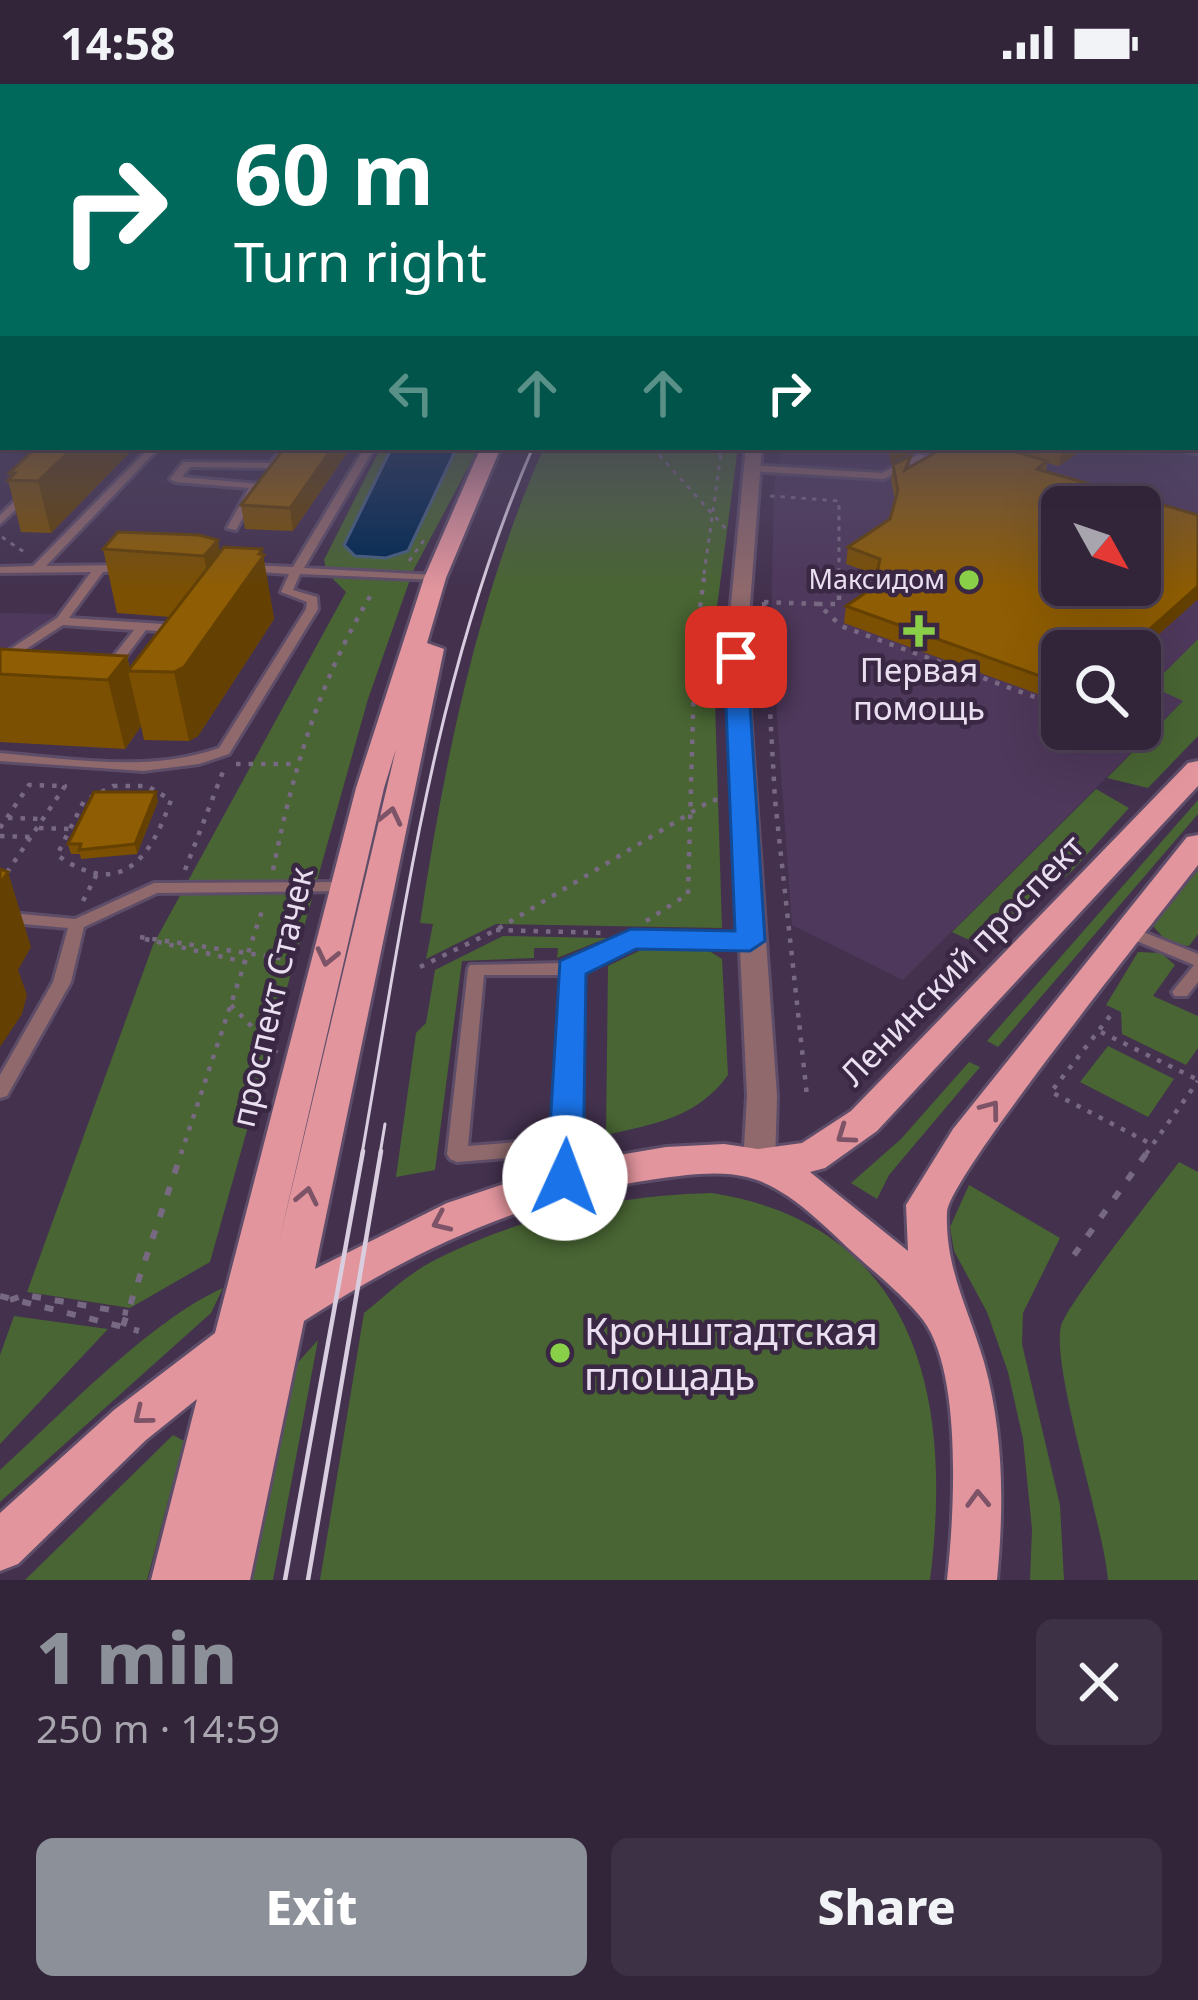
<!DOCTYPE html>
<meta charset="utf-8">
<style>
body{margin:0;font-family:"Noto Sans",sans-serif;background:#3d3145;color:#f1f3f6;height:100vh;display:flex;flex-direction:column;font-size:45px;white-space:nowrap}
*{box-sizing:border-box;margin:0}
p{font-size:39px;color:#a8a5af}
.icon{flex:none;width:66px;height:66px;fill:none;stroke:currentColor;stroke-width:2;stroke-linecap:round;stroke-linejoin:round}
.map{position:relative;height:1496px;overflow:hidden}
.panel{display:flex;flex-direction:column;background:#32253a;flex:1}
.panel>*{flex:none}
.banner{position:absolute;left:0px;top:0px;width:1200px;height:366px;box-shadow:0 12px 48px #0002,0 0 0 3px #4d4254;background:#00695c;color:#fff;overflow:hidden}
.needle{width:78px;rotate:130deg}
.controls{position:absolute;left:1041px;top:402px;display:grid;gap:24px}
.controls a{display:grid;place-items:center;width:120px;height:120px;border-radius:18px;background:#32253a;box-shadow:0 12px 48px #0002,0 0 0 3px #4d4254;font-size:60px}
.pin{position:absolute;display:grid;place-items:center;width:102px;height:102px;color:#fff;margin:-51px;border-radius:24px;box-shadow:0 6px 18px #0006}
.me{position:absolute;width:132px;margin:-66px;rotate:2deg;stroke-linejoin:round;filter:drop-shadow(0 0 9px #0008)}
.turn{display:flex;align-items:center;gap:42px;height:252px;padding:0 36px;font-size:54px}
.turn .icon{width:156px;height:156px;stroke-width:2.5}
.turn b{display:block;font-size:84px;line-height:102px}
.lanes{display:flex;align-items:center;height:114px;padding:0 36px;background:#0003;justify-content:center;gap:60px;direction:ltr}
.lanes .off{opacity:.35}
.round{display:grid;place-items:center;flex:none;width:126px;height:126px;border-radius:18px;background:#3d3145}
.summary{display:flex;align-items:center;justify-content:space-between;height:204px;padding:0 36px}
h1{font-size:72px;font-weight:800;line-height:90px;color:#8c9099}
.primary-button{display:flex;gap:24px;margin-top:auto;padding:24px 36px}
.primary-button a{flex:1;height:138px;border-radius:18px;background:#8c9099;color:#fff;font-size:48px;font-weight:800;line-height:138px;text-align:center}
.primary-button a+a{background:#3d3145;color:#f1f3f6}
.status{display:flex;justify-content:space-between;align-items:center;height:84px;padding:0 60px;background:#32253a;direction:ltr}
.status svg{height:33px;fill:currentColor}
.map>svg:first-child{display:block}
.built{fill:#4e385b;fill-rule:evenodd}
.green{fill:#496533}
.water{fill:#002851;stroke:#465f81;stroke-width:3}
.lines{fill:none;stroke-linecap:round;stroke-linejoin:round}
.service-casing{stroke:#5e4d68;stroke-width:6}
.minor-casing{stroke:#5e4d68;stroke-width:6}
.primary-casing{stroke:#5e4d68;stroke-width:6}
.path-far2{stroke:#786982;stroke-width:3;stroke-dasharray:4.5 6;stroke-linecap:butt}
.path-far1{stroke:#786982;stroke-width:4.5;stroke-dasharray:4.5 8;stroke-linecap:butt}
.path{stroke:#786982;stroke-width:6;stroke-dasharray:9 14;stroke-linecap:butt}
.service{fill:#8f696c;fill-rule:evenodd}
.minor{fill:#8f696c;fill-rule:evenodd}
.primary{fill:#e2959d;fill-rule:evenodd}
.tram-far1{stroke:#d9cde0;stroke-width:3}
.tram{stroke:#d9cde0;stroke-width:4.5}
.wall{fill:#7b5003}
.shaded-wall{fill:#644102}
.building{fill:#8f5d03;stroke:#644102;stroke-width:3;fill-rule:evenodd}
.oneway{stroke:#7d5367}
.route{fill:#1a73e8;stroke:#114b97;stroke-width:3}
.poi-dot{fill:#89cf48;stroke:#392743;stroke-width:4.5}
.labels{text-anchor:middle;stroke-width:9;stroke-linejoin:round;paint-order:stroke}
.far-poi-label{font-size:27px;fill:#eadff1;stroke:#392743;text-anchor:end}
.poi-label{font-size:33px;fill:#eadff1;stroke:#392743}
.street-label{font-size:33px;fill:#eadff1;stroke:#392743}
.near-poi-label{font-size:39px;fill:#eadff1;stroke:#392743;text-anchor:start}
</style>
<div class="status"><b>14:58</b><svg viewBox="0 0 49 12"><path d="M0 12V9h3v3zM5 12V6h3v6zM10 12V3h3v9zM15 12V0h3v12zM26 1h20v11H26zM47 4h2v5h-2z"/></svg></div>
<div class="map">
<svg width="1198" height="1496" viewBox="0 0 1198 1496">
<rect width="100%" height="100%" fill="#43314e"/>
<!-- built -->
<g class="built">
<path d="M 1198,296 L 1198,440 L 940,367 L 1197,363 Z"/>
<path d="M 782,363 L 935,363 L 1062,423 L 1062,501 L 1140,501 L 1198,443 L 1198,555 L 1152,602 L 1184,616 L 903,896 L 792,841 L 771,549 L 774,402 ZM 1062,567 L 1140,567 L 1140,645 L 1062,645 Z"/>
<path d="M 0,529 L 56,530 L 0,573 Z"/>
</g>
<!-- green -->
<g class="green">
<path d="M 381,363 L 479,363 L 413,487 L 368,615 L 210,1178 L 130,1224 L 27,1208 L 153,861 L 346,508 L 327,489 L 324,476 Z"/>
<path d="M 544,363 L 738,363 L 713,553 L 722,844 L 496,840 L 426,875 L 433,840 L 420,839 C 445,675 477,515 544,363 Z"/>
<path d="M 1198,555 L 1198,652 L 1148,704 L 1107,694 L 1183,617 L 1151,602 Z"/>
<path d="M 1096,705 L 1129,724 L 1072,787 L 982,862 L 952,848 Z"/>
<path d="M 1198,716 L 1198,730 L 998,963 L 987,957 Z"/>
<path d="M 1198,786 L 1198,850 L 1189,862 L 1168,859 L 1153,842 Z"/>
<path d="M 503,852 L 607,854 L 557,874 L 558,864 L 534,864 L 534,874 L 462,877 L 435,1086 L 396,1093 L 416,949 L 426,939 L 435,886 Z"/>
<path d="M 706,865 L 722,875 L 728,991 C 697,1034 654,1040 606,1051 L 608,882 L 641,866 Z"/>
<path d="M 1138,868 L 1161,869 L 1175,881 L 1153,912 L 1198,932 L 1198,964 L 1186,981 L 1122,950 L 1121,928 L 1106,921 Z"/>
<path d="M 1108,962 L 1174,995 L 1148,1033 L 1080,998 Z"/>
<path d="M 969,978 L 980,983 L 889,1091 L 877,1115 L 851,1099 L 901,1055 Z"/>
<path d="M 1179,1078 L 1198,1088 L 1198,1496 L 1108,1496 C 1103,1438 1051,1284 1061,1242 C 1066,1221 1160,1104 1179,1078 Z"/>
<path d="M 969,1101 L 1060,1154 L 1023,1229 L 1022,1260 L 1060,1421 L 1064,1496 L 1030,1496 L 1032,1445 L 1023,1355 L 1008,1288 L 987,1228 L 954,1167 L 950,1143 Z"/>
<path d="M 712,1109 C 919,1142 953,1316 930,1496 L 320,1496 L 364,1229 C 385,1212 407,1191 431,1178 C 517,1133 616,1111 712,1109 Z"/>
<path d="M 223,1204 L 211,1229 L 0,1418 L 0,1386 C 61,1331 149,1237 223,1204 Z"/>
<path d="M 14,1232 L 108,1245 L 0,1360 L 0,1271 Z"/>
<path d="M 318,1256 L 273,1496 L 250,1496 L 292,1285 Z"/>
<path d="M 173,1351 L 184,1357 L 147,1496 L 25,1496 Z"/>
</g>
<!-- water -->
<path class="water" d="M 392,363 L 457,363 L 408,467 L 386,474 L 355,472 L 344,461 Z"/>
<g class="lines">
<defs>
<g id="service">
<rect x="0" y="345" width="3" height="6"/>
<path d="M 150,363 L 160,363 L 46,482 L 129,481 L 135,484 L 129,487 L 103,488 L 69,534 L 178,541 L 184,545 L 178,549 L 146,546 L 112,591 L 107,592 L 101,588 L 134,546 L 63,541 L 0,582 L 0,572 L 57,534 L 91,488 L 0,489 L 0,483 L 33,482 Z"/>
<path d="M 285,363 L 295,363 L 277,384 L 190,383 L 182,393 L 260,400 L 261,402 L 236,446 L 227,444 L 249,404 L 175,398 L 170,395 L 183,378 L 270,379 Z"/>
<path d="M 365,363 L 375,363 L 304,484 L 435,491 L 439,492 L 439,496 L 300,490 L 293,506 L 317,513 L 318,525 L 229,670 L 199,680 L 143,687 L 0,677 L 0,669 C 73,675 148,689 219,664 L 306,525 L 307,518 L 281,508 L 289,490 L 248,487 L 242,484 L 248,481 L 293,483 Z"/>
<path d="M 1178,363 L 1198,364 L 1198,370 L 1180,365 Z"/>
<path d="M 919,370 L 927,372 L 884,395 L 751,387 L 746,384 L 751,381 L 882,389 Z"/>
<path d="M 24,408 L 33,410 L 0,440 L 0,431 Z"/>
<path d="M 343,798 L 351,803 L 349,807 L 157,809 L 84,843 L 71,898 L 7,1012 L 0,1014 L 0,991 L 53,898 L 68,844 L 0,838 L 0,828 L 75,835 L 154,799 Z"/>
<path d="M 1126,841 L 1198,870 L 1198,898 L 1187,912 L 1175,912 L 1172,908 L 1194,881 L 1120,850 L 1118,846 Z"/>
<path d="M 631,850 L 750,852 L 756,853 L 758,857 L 756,861 L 750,862 L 634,860 L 579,888 L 575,1095 L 572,1101 L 565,1103 L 558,1101 L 555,1095 L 556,1070 L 457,1078 L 450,1075 L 447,1070 L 468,885 L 470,881 L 568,879 ZM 484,891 L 562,891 L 557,1055 L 468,1062 Z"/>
</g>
<path id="minor" d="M 746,363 L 762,363 L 746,573 L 777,1012 L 775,1080 L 770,1089 L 759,1092 L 748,1089 L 743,1080 L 747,1012 L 726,573 Z"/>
<path id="primary" d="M 481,363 L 501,363 L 446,494 L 427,559 L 444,565 L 315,1185 L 447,1119 L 561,1081 L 666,1063 L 724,1060 L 758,1065 L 802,1059 L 851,1027 L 1188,679 L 1198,677 L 1198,702 L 877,1047 L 825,1084 L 810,1088 L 908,1167 L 906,1121 L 953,1045 L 1187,753 L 1198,751 L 1198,781 C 1162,828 948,1094 947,1128 C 945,1185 969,1226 984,1278 C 1004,1349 1004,1423 997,1496 L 947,1496 C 954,1433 963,1289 923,1236 C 905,1213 879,1192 858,1173 C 827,1145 789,1103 747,1093 C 719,1086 685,1091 656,1095 C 526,1113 414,1166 304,1237 L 250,1496 L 151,1496 L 197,1315 L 146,1356 L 18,1480 L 0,1487 L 0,1429 L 114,1326 L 215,1249 L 356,704 L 424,494 ZM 396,665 L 279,1158 L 384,704 Z"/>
</defs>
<!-- service casing -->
<use href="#service" class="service-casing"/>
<!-- minor casing -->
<use href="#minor" class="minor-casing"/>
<!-- primary casing -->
<use href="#primary" class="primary-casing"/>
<!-- path-far2 -->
<g class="path-far2">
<path d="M 652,363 L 726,445"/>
<path d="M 709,363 L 721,370"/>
<path d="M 770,412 L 839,417 L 839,490"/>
<path d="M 2,453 L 27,470"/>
<path d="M 409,477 L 427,452"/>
<path d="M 704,490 L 722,363"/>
</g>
<!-- path-far1 -->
<g class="path-far1">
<path d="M 764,518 L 775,716 L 807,1012"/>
<path d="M 764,518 L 818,520 L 841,542 L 1062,623"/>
<path d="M 818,520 L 839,520 L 839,487"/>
<path d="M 1120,645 L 1134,650"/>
<path d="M 236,680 L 296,680"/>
<path d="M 113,702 L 147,702 L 171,716 C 151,773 122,817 57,771 L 84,717 Z"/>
<path d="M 8,734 L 45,735"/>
<path d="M 0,744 L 29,701 L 65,702 L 0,799"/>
<path d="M 39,744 L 69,745"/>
<path d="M 0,752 L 33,753"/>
<path d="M 185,786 L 224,685"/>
<path d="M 273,786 C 293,686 320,593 374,506"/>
<path d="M 83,817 L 99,786"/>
<path d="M 646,837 L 688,810 L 695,559 L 705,487"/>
<path d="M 496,846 L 604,849"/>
<path d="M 140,853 L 299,877"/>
<path d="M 145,855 L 245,878"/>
<path d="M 420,883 L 496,846 L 712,716 L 721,716"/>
<path d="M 231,921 L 277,969"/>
<path d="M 1110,932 L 1051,1008 L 1153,1061"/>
<path d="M 1101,948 L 1198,996"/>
<path d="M 181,1070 L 264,821"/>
<path d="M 1146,1070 L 1198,997"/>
</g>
<!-- path -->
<g class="path">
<path d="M 1074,1171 L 1148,1067"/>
<path d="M 0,1212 L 139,1247"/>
<path d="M 10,1216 L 25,1211 L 128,1229"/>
<path d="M 123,1242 L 182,1067"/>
</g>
<!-- service -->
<use href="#service" class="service"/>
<!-- minor -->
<use href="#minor" class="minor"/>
<!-- primary -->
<use href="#primary" class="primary"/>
<!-- tram-far1 -->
<g class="tram-far1">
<path d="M 362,1070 C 404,829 435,589 533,363"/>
<path d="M 380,1070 L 385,1040"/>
</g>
<!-- tram -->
<g class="tram">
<path d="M 285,1496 L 363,1067"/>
<path d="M 308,1496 L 381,1067"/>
</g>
</g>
<!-- wall -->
<g class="wall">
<rect x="0" y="296" width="3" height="42"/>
<path d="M 37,363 L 135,363 L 51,449 L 21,448 L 8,396 L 10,394 L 9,389 Z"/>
<path d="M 285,363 L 351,363 L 293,447 L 245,445 L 241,421 Z"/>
<path d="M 971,363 L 1086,363 L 1059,382 L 1047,379 L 1046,387 L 1198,515 L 1140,567 L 1062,567 L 1062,619 L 844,539 L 846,522 L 874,503 L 877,491 L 846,480 L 848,463 L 890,435 L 895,417 L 891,396 L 893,381 L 911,372 L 909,384 Z"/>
<path d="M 103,465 L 263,471 L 274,535 L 198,652 L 189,657 L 144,656 L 141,642 L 125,665 L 0,658 L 0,565 L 127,572 L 130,585 L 170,533 L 117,529 Z"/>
<path d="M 158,717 L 137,770 L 81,775 L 80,770 L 71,770 L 68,760 Z"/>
</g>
<!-- shaded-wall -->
<g class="shaded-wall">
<path d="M 74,363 L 135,363 L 51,449 L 38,397 Z"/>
<path d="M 333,363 L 351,363 L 293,447 L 290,424 Z"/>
<path d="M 909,363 L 918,363 L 917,366 L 890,380 L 891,372 Z"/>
<path d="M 1063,363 L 1086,363 L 1059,382 Z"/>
<path d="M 218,456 L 229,519 L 216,536 L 204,472 Z"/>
<path d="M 262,465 L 274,535 L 198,652 L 189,657 L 174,588 Z"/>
<path d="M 1198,502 L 1198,515 L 1140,567 L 1125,567 Z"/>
<path d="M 127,572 L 130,587 L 128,587 L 141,642 L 125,665 L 108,596 Z"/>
<path d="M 156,708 L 158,717 L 137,770 L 135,760 Z"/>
<path d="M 8,788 L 31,863 L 18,886 L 27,911 L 22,930 L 0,963 L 0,800 Z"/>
</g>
<!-- building -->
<g class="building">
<path d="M 37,363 L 74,363 L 38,397 L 8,396 L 15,389 L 9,389 Z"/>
<path d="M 285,363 L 333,363 L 290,424 L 241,421 Z"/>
<path d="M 890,363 L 909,363 L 891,372 Z"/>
<path d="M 945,363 L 968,365 L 971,363 L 1000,363 L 1047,377 L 1037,385 L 1198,431 L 1198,502 L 1125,567 L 1062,567 L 1062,600 L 846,522 L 874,503 L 880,475 L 848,463 L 890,435 L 898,406 L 893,381 L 911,372 L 905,386 ZM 1062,423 L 1140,423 L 1140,501 L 1062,501 Z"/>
<path d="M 118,448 L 199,451 L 218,456 L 204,472 L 103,465 Z"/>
<path d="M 224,463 L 262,465 L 259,470 L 264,471 L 184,583 L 174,588 L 128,587 Z"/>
<path d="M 0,565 L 127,572 L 108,596 L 0,590 Z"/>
<path d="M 94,708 L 156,708 L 135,760 L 79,766 L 81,760 L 68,760 Z"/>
<path d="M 0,785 L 8,788 L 0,800 Z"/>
</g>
<!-- one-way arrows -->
<defs><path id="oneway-chevron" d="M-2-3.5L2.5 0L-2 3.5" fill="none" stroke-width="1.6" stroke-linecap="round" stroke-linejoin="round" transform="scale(3)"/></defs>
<g class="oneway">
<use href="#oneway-chevron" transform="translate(391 732) rotate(-77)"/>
<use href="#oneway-chevron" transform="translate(327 873) rotate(103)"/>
<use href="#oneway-chevron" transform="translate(991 1025) rotate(-53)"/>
<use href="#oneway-chevron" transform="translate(845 1051) rotate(145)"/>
<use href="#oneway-chevron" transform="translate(307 1112) rotate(-78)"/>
<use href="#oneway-chevron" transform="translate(441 1138) rotate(156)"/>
<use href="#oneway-chevron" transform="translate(142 1332) rotate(141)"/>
<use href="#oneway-chevron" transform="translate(978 1415) rotate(-92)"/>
</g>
<!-- sky -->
<linearGradient id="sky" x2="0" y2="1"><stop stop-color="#251b2b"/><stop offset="0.58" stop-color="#554e6e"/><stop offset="1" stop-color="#554e6e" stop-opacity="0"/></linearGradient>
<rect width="1198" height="506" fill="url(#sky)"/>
<!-- route -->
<path class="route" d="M 736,566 L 747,573 L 765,857 L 750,867 L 636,865 L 586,890 L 583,1094 L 577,1105 L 552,1105 L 547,1094 L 560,877 L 631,845 L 735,847 L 724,573 Z"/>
<!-- markers -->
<g class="poi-dot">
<circle cx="969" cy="496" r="12"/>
<path d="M913 529h12v12h12v12h-12v12h-12v-12h-12v-12h12z"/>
<circle cx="560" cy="1269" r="12"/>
</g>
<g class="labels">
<!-- far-poi labels -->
<g class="far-poi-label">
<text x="945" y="505">Максидом</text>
</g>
<!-- poi labels -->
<g class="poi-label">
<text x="919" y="598">Первая<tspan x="919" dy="38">помощь</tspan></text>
</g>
<!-- street labels -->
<g class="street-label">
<text transform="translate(962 876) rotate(-46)" y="12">Ленинский проспект</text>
<text transform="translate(272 913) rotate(-77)" y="12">проспект Стачек</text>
</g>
<!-- near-poi labels -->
<g class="near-poi-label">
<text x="584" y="1261">Кронштадтская<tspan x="584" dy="45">площадь</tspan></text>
</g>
</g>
</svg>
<div class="controls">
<a><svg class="needle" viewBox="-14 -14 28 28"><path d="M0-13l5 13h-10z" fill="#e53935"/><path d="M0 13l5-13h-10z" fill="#a8a5af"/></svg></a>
<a><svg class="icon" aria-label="search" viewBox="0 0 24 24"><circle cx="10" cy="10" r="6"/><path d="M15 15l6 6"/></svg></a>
</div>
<div class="pin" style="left:736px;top:573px;background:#d93025"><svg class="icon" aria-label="arrive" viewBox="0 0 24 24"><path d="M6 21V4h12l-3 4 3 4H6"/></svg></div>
<svg class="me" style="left:565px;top:1094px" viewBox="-20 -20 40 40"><circle r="19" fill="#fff"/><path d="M0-13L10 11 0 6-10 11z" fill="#1a73e8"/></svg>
<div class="banner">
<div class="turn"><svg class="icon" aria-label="right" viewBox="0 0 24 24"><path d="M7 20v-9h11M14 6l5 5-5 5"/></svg><div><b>60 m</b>Turn right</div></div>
<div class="lanes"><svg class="icon off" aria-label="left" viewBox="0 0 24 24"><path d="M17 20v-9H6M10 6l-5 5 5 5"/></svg><svg class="icon off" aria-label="ahead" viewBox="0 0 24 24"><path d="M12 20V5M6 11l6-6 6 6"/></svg><svg class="icon off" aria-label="ahead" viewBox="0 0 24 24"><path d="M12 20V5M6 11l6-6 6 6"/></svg><svg class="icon" aria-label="right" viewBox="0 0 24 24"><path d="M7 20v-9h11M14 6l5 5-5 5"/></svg></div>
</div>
</div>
<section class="panel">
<div class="summary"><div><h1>1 min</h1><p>250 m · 14:59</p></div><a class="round"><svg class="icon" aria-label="close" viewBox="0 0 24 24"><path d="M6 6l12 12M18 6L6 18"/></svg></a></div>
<div class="primary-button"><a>Exit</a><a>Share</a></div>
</section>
